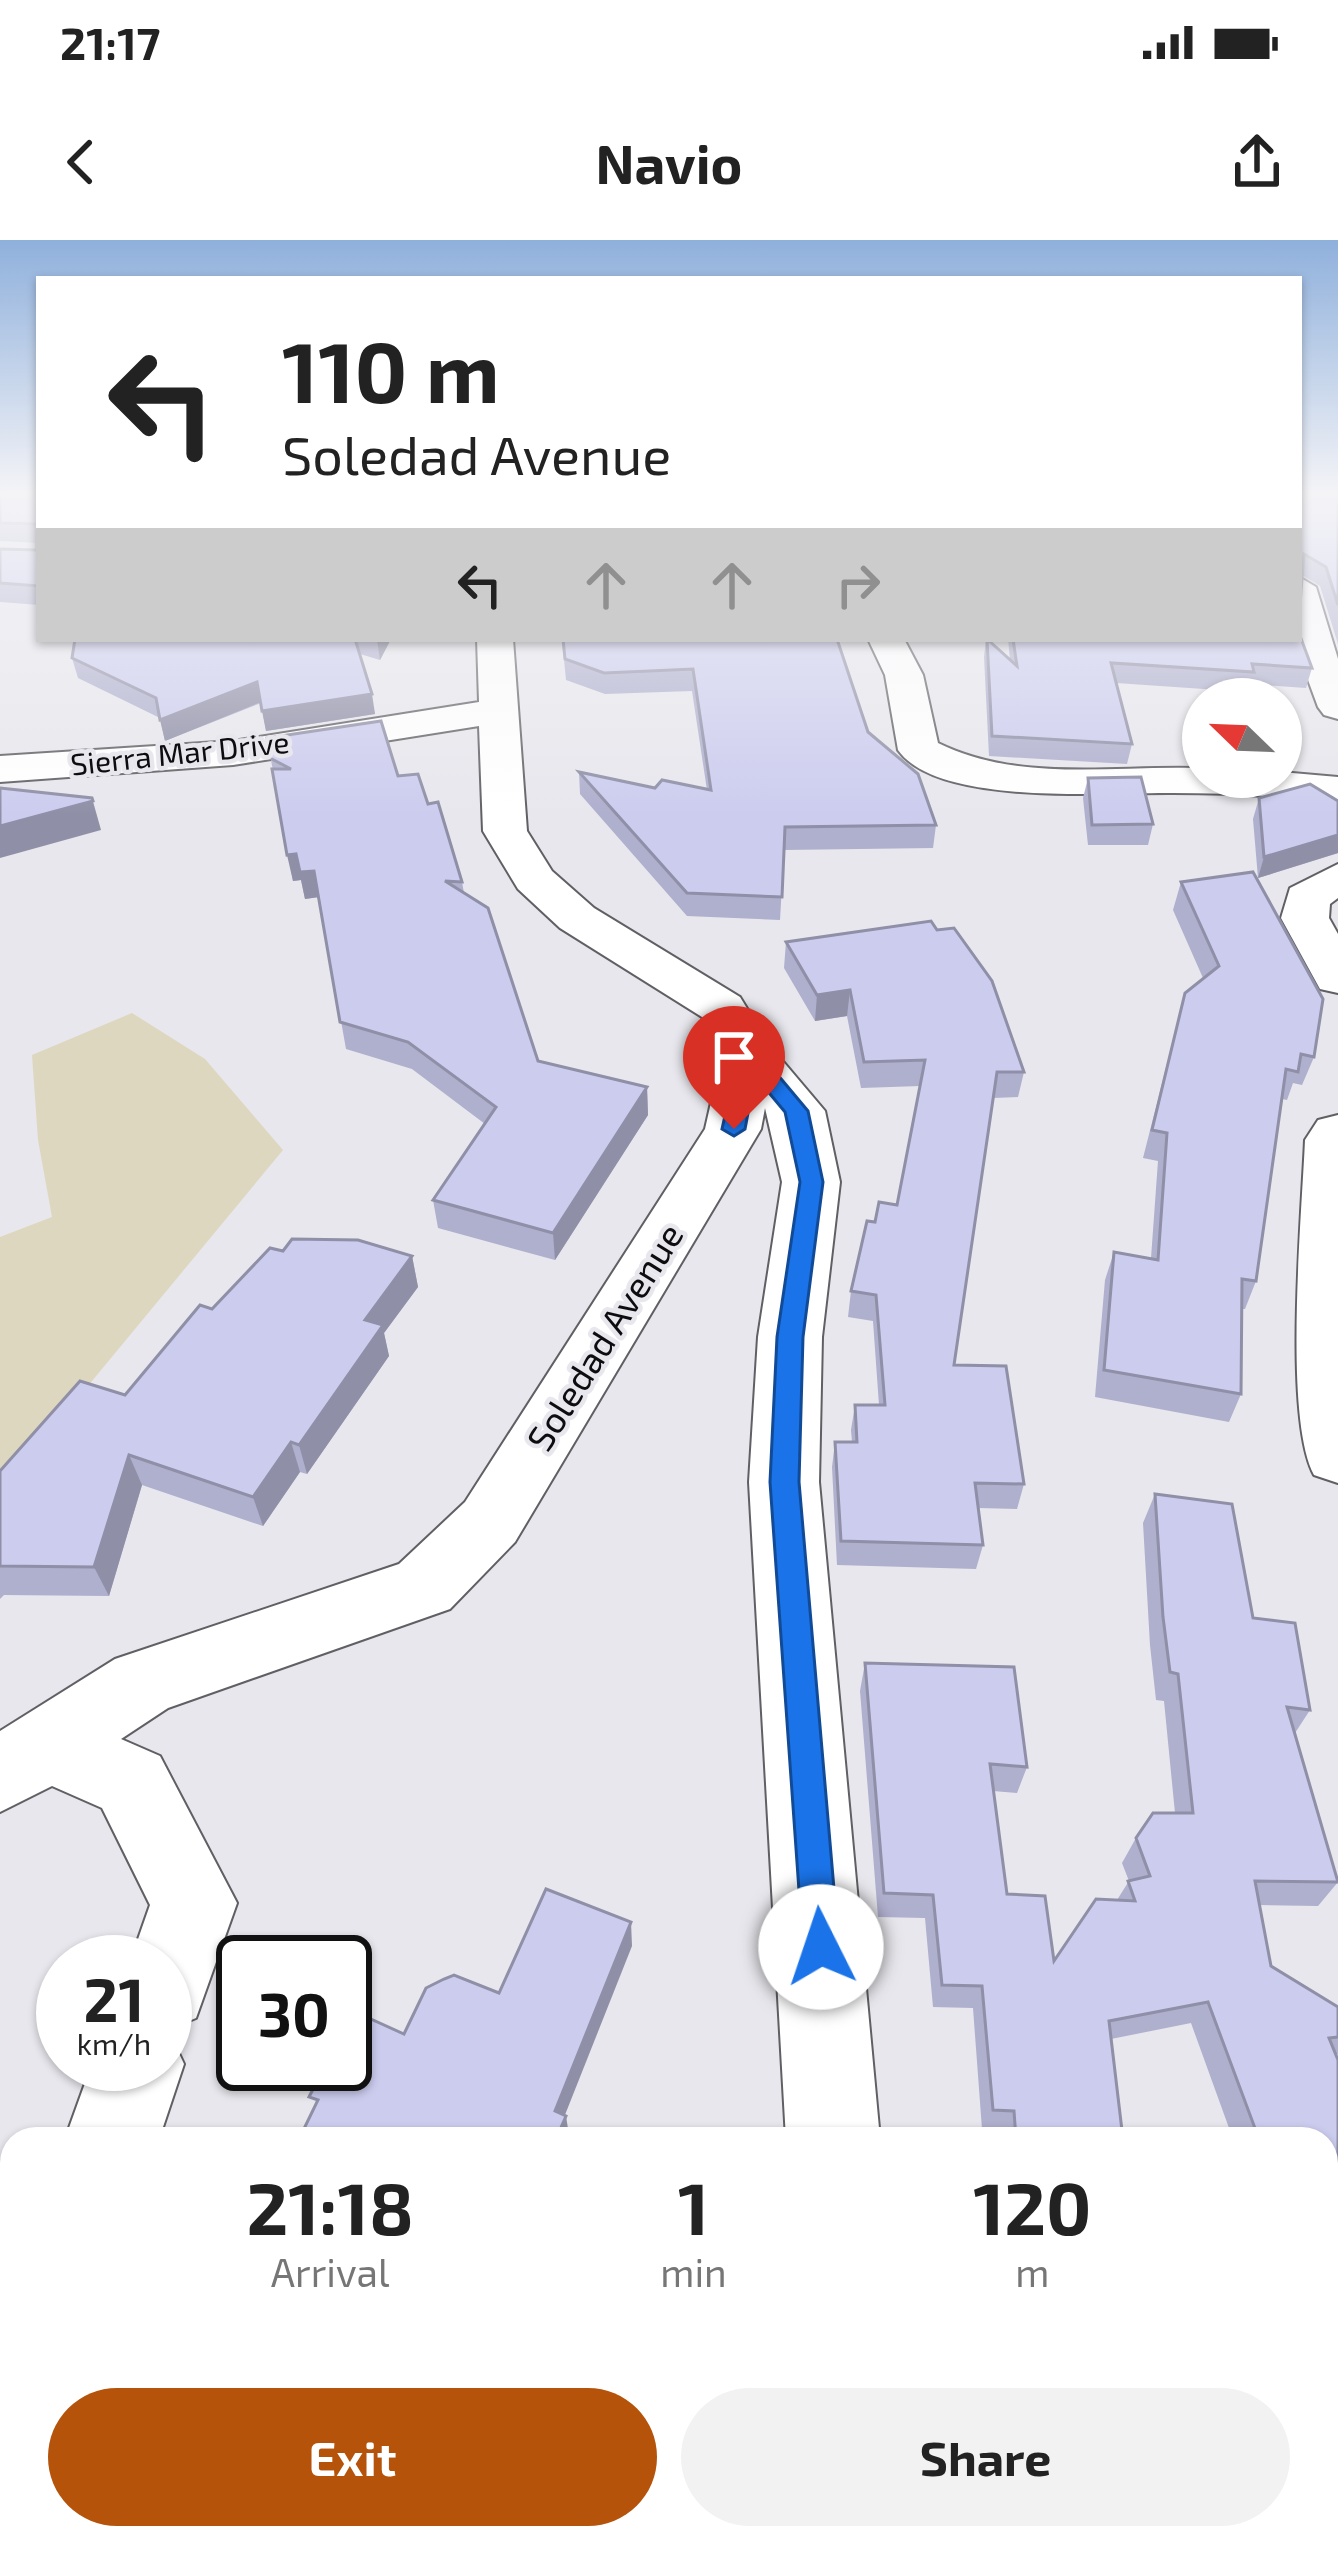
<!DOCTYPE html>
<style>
body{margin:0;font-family:"Exo 2",sans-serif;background:#f2f2f2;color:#222;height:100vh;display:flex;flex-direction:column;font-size:45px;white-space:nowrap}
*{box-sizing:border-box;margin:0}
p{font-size:39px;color:#767676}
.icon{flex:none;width:66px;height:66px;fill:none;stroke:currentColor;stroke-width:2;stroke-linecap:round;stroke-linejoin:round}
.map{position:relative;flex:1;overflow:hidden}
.sheet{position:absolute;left:0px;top:1887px;width:1338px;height:423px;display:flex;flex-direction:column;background:#fff;border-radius:36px 36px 0 0;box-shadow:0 3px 9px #0004}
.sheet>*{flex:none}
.banner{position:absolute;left:36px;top:36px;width:1266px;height:366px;border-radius:0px;box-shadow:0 3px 9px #0004;background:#fff;color:#222;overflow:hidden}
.needle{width:78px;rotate:293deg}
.tools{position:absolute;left:1182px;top:438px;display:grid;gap:24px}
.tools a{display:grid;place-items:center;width:120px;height:120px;border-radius:50%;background:#fff;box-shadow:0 3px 9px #0004;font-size:60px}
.speed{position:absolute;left:36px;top:1695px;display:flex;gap:24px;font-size:60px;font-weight:700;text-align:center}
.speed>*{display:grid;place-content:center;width:156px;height:156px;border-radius:50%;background:#fff;box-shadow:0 3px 9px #0004;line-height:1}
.speed small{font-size:30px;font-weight:400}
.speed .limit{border:6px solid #111;border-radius:18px;background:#fff;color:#111}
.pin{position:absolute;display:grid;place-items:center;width:102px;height:102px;color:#fff;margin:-123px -51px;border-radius:50% 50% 50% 0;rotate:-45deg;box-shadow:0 0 12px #0007}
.pin .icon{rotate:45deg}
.me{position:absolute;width:132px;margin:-66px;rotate:356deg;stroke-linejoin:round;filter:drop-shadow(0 0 9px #0008)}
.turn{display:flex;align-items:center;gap:42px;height:252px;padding:0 48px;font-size:54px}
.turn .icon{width:156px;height:156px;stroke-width:2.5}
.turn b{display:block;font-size:84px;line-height:102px}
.lanes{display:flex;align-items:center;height:114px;padding:0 48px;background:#0003;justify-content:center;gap:60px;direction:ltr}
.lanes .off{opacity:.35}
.eta{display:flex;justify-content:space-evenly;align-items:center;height:204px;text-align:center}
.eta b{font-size:72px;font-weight:700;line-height:84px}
.button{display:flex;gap:24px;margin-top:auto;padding:24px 48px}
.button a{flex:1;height:138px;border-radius:72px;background:#b45309;color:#fff;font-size:48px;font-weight:700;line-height:138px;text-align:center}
.button a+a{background:#f2f2f2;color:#222}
.status{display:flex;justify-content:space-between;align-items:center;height:84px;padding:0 60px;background:#fff;direction:ltr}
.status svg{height:33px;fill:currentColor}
header{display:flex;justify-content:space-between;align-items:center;height:156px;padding:0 48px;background:#fff;font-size:54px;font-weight:700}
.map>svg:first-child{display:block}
.green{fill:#ded7bf}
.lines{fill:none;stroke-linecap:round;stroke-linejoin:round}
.minor-casing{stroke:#606064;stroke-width:4}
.minor{fill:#fff;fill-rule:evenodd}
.wall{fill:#afafce}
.shaded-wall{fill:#8f8fa7}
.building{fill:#ccccef;stroke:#8f8fa7;stroke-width:3}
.route{fill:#1a73e8;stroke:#114b97;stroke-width:3}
.labels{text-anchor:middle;stroke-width:9;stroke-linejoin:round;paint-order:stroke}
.far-street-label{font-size:30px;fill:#0d0d0f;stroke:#e7e7ed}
.street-label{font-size:36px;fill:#0d0d0f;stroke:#e7e7ed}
</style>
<div class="status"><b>21:17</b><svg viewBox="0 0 49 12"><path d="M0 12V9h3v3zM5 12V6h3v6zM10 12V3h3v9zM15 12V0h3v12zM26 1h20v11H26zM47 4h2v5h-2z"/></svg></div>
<header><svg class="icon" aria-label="back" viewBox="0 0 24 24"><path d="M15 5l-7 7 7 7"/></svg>Navio<svg class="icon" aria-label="share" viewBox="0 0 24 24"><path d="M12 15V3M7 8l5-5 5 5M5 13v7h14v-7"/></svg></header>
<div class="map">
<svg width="1338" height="2309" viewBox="0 0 1338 2309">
<rect width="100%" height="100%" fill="#e7e7ed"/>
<!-- green -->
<path class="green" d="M 132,773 L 205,819 L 283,910 L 11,1239 L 0,1241 L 0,997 L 52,977 L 38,900 L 32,815 Z"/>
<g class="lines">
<defs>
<g id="minor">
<path d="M 1299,337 L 1316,347 L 1338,419 L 1338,479 L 1324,475 L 1318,467 L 1293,399 L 1299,399 Z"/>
<path d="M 477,399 L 513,399 L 527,591 L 552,631 L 594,668 L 740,757 L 770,806 L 825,871 L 840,942 L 822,1097 L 819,1242 L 880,1899 L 786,1899 L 749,1242 L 758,1097 L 782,942 L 765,868 L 761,889 L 515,1302 L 450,1369 L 168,1468 L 121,1499 L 160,1516 L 237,1663 L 196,1778 L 168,1790 L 184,1824 L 159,1899 L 65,1899 L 92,1824 L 165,1824 L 165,1722 L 130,1722 L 150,1665 L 102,1568 L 52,1546 L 0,1572 L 0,1491 L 115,1419 L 399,1324 L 465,1262 L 705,889 L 722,814 L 702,777 L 560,688 L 518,649 L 483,591 L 479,486 L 233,525 L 0,542 L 0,516 L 233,501 L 479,462 Z"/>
<path d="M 868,399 L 904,399 L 923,435 L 938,503 C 1018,542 1107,526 1193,528 L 1203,528 L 1203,537 L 1281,537 L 1281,532 L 1338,537 L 1338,563 C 1283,556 1228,553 1173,553 C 1110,552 938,567 898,510 L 885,435 Z"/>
<path d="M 1338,624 L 1338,658 L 1330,664 L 1329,678 L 1338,694 L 1338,753 L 1320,749 L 1281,678 L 1290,648 Z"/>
<path d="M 1338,875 L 1338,1243 L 1314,1235 C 1283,1177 1302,974 1305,900 L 1318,880 Z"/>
<path d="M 12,2134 L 12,2271 L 0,2276 L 0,2139 Z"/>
<path d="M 800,2298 L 910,2298 L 911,2309 L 801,2309 Z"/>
</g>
</defs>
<!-- minor casing -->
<use href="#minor" class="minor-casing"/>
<!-- minor -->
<use href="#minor" class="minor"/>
</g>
<!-- wall -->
<g class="wall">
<path d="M 0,252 L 39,252 L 39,365 L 0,362 L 0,309 L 37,310 L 37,303 L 0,301 Z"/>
<path d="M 1299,252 L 1338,252 L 1338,404 L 1320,346 L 1302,335 L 1299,380 Z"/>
<path d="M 75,399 L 391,399 L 380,420 L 360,414 L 375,474 L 266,491 L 261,463 L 165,501 L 160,478 L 78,438 L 72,418 Z"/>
<path d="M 562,399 L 837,399 L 868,492 L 936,585 L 933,608 L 784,610 L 780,680 L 687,676 L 580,554 L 579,532 L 655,548 L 707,550 L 692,451 L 605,454 L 566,440 Z"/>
<path d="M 986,399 L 1010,420 L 1008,399 L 1299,399 L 1312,428 L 1306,448 L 1251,444 L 1248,452 L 1116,443 L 1132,504 L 1127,524 L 989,516 L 984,417 Z"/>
<path d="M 267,498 L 398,536 L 428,564 L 462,642 L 464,653 L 538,821 L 647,847 L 648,875 L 555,1020 L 438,988 L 433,960 L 485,884 L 412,829 L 346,809 L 319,657 L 305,659 L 301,640 L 293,641 Z"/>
<path d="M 1088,538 L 1153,584 L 1148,605 L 1088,605 L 1083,558 Z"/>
<path d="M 1259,558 L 1338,561 L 1338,613 L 1258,638 L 1253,579 Z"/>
<path d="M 1181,642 L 1314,817 L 1302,845 L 1293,843 L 1287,860 L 1282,859 L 1256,1041 L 1245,1069 L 1242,1069 L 1241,1154 L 1229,1182 L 1095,1157 L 1105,1040 L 1114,1012 L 1151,1018 L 1158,921 L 1143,918 L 1185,753 L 1203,738 L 1173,670 Z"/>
<path d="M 786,702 L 1024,832 L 1018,857 L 993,858 L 954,1125 L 1024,1244 L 1017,1269 L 979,1268 L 983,1305 L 976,1329 L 837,1325 L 832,1227 L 835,1202 L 852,1202 L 851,1190 L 855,1165 L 879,1165 L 873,1081 L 848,1077 L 851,1051 L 875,982 L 897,965 L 920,846 L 861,848 L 847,776 L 815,781 L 784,728 Z"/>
<path d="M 283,1011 L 412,1016 L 418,1047 L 384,1093 L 389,1116 L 307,1234 L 300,1232 L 263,1286 L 142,1245 L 109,1356 L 4,1355 L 0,1359 L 0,1231 L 125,1155 L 212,1069 Z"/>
<path d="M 1155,1254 L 1253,1378 L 1310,1470 L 1295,1493 L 1338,1642 L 1318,1666 L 1259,1665 L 1271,1726 L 1338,1767 L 1338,1814 L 1336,1815 L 1338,1820 L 1338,1964 L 1326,1963 L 1326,1899 L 1233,1899 L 1191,1783 L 1111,1799 L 1123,1899 L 1003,1899 L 1003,1890 L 982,1889 L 973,1768 L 933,1767 L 925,1678 L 878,1677 L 860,1451 L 865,1423 L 1027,1527 L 1017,1553 L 993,1551 L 1007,1654 L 1054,1721 L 1117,1660 L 1129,1641 L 1122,1623 L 1136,1598 L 1175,1573 L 1164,1461 L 1156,1460 L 1150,1405 L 1143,1283 Z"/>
<path d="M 1008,2298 L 1194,2298 L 1193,2309 L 1006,2309 Z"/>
</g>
<!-- shaded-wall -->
<g class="shaded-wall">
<path d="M 377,399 L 391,399 L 380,420 L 377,400 Z"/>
<path d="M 257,442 L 261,462 L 165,501 L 160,480 Z"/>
<path d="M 372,454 L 375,474 L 266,491 L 262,471 Z"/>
<path d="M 92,558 L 101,590 L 0,618 L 0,586 Z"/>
<path d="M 1338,595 L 1338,613 L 1258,638 L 1264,617 Z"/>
<path d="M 296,614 L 314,631 L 319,657 L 305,659 L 301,640 L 293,641 L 287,615 Z"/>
<path d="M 850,750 L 847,776 L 815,781 L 817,755 Z"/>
<path d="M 647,847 L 648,875 L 555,1020 L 553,993 Z"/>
<path d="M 412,1016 L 418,1047 L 384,1093 L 389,1116 L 307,1234 L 299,1205 L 365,1080 Z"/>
<path d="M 291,1202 L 300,1232 L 263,1286 L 253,1257 Z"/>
<path d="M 129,1215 L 142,1245 L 109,1356 L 94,1327 Z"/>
<path d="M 631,1682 L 632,1706 L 559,1890 L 555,1871 Z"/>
<path d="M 566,1876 L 569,1895 L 567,1899 L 556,1899 Z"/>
</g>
<!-- building -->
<g class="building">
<path d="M 0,252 L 39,252 L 39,346 L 0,343 L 0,309 L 37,310 L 37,284 L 0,283 Z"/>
<path d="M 1299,252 L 1338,252 L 1338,365 L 1326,327 L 1304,314 L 1299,377 Z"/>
<path d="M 1299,393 L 1312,428 L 1252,424 L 1254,432 L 1111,423 L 1132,504 L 992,496 L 987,399 L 1017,426 L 1013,399 L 1299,399 Z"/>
<path d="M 75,399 L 355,399 L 372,454 L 262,471 L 257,442 L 160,480 L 156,458 L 72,418 Z"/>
<path d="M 563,399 L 837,399 L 868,492 L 918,534 L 936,585 L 785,587 L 782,657 L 687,653 L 579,532 L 655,548 L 662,540 L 711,550 L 693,429 L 604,433 L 565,419 Z"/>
<path d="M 381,481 L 398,536 L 418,534 L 428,564 L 438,562 L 462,642 L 445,641 L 488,668 L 538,821 L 647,847 L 553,993 L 433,960 L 496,867 L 408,802 L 340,782 L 314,631 L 300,632 L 296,614 L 287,615 L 272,529 L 291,529 L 270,518 L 267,498 Z"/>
<path d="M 1141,537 L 1153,584 L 1092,585 L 1088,538 Z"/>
<path d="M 1310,544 L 1338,561 L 1338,595 L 1264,617 L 1259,558 Z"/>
<path d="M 0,548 L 92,558 L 93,561 L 0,586 Z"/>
<path d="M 1253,632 L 1323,759 L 1314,817 L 1301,814 L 1298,832 L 1286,829 L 1256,1041 L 1242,1039 L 1241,1154 L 1104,1130 L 1114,1012 L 1158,1020 L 1167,893 L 1152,890 L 1185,753 L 1219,726 L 1181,642 Z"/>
<path d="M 931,681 L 937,690 L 954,688 L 992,741 L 1024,832 L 997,832 L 954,1125 L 1006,1126 L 1024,1244 L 975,1243 L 983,1305 L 841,1301 L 835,1202 L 857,1202 L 855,1165 L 885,1165 L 876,1055 L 851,1051 L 867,981 L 875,982 L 879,962 L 897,965 L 925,820 L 864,822 L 850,750 L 817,755 L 786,702 Z"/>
<path d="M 292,999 L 358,1000 L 412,1016 L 365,1080 L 383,1085 L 299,1205 L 291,1202 L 253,1257 L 129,1215 L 94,1327 L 0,1326 L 0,1231 L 80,1141 L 125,1155 L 200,1065 L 212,1069 L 270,1008 L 283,1011 Z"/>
<path d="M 1155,1254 L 1232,1264 L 1253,1378 L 1295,1383 L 1310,1470 L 1287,1467 L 1338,1642 L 1255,1641 L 1271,1726 L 1338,1767 L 1338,1797 L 1329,1798 L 1338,1820 L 1338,1946 L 1326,1945 L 1326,1899 L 1259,1899 L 1208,1762 L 1109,1781 L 1123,1899 L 1016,1899 L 1014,1871 L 993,1870 L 982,1746 L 942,1745 L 933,1655 L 884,1653 L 865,1423 L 1014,1427 L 1027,1527 L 990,1524 L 1007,1654 L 1045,1656 L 1054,1721 L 1096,1659 L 1135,1661 L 1128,1641 L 1150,1636 L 1136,1598 L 1153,1573 L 1193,1573 L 1178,1434 L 1170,1432 L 1163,1377 Z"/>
<path d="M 546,1649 L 631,1682 L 555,1871 L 566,1876 L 556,1899 L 299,1899 L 318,1860 L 309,1857 L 326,1824 L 345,1824 L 345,1787 L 353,1771 L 404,1794 L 426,1748 L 444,1739 L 454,1735 L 499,1753 Z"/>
<path d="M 131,2298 L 679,2298 L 678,2309 L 129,2309 Z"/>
<path d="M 1020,2298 L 1194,2298 L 1193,2309 L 1018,2309 Z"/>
</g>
<!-- sky -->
<linearGradient id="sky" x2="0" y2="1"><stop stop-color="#8fb0dc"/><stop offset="0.44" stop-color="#f4f4f7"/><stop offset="1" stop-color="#f4f4f7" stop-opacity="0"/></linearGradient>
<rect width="1338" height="575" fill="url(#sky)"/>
<!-- route -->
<path class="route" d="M 740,809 L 756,809 L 808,871 L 823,942 L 803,1097 L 799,1242 L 839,1707 L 834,1720 L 821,1725 L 808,1720 L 803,1707 L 770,1242 L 777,1097 L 800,942 L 785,872 L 755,836 L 745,889 L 734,896 L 722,889 Z"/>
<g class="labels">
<!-- far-street labels -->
<g class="far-street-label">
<text transform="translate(180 514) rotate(-6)" y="10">Sierra Mar Drive</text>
</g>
<!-- street labels -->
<g class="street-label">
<text transform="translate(605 1097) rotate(-58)" y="13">Soledad Avenue</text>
</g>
</g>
</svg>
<div class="tools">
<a><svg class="needle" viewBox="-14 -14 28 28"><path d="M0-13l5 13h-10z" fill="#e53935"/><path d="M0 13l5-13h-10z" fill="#767676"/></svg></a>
</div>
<div class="speed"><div>21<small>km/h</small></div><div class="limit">30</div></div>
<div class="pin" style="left:734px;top:889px;background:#d93025"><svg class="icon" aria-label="arrive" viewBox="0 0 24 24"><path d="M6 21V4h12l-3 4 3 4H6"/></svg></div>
<svg class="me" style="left:821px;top:1707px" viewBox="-20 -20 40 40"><circle r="19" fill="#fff"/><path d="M0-13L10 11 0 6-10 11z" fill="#1a73e8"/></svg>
<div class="banner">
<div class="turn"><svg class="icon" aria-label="left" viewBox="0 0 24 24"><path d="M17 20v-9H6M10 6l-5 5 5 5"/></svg><div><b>110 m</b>Soledad Avenue</div></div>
<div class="lanes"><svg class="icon" aria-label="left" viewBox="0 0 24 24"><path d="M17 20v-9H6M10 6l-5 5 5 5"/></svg><svg class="icon off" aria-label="ahead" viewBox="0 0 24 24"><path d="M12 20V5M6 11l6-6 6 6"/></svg><svg class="icon off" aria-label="ahead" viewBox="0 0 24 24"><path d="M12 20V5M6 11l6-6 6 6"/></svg><svg class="icon off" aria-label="right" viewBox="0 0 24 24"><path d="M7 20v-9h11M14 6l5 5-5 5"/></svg></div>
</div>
<section class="sheet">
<div class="eta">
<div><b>21:18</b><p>Arrival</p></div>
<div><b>1</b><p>min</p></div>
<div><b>120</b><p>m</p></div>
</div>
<div class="button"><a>Exit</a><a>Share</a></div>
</section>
</div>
